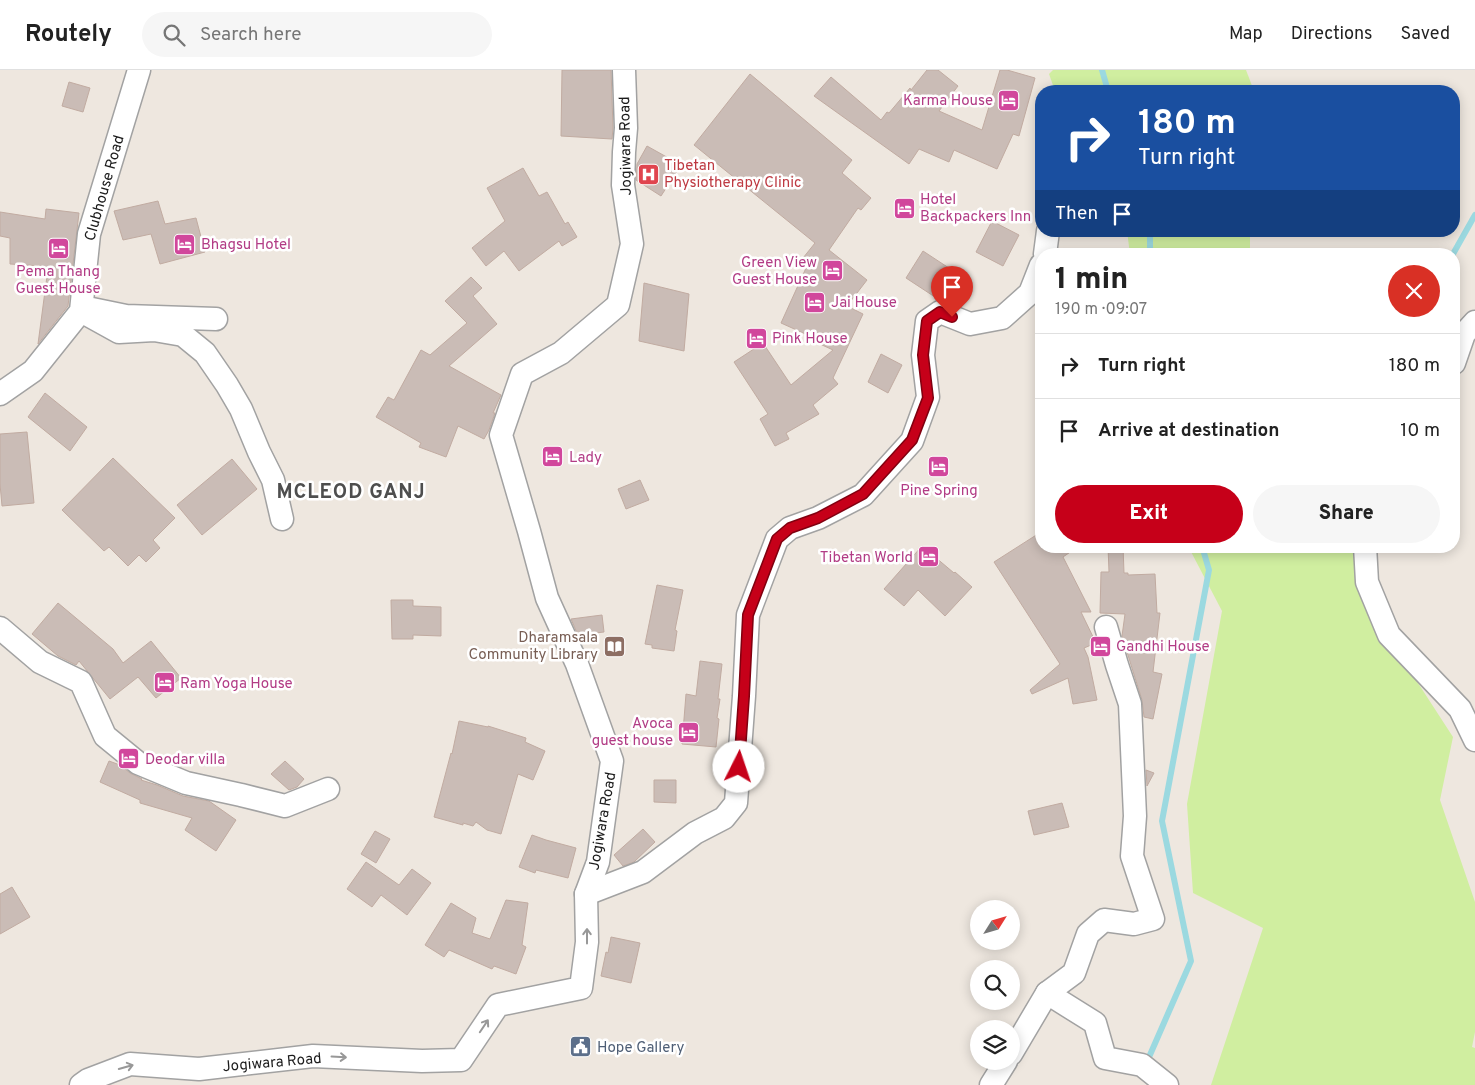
<!DOCTYPE html>
<meta charset="utf-8">
<style>
body{margin:0;font-family:Overpass,sans-serif;background:#f6f6f6;color:#222;height:100vh;display:flex;flex-direction:column;font-size:19px;white-space:nowrap}
*{box-sizing:border-box;margin:0}
p{font-size:16px;color:#767676}
.icon{flex:none;width:28px;height:28px;fill:none;stroke:currentColor;stroke-width:2;stroke-linecap:round;stroke-linejoin:round}
.map{position:relative;flex:1;overflow:hidden}
.drawer{position:absolute;left:1035px;top:178px;width:425px;height:305px;display:flex;flex-direction:column;background:#fff;border-radius:20px;box-shadow:0 2px 12px #0003}
.drawer>*{flex:none}
.banner{position:absolute;left:1035px;top:15px;width:425px;height:152px;border-radius:20px;box-shadow:0 2px 12px #0003;background:#1a4fa0;color:#fff;overflow:hidden}
.needle{width:32px;rotate:53deg}
.fabs{position:absolute;left:970px;top:830px;display:grid;gap:10px}
.fabs a{display:grid;place-items:center;width:50px;height:50px;border-radius:50%;background:#fff;box-shadow:0 2px 12px #0003;font-size:25px}
.pin{position:absolute;display:grid;place-items:center;width:42px;height:42px;color:#fff;margin:-51px -21px;border-radius:50% 50% 50% 0;rotate:-45deg;box-shadow:0 0 5px #0007}
.pin .icon{rotate:45deg}
.me{position:absolute;width:55px;margin:-28px;rotate:4deg;stroke-linejoin:round;filter:drop-shadow(0 0 4px #0008)}
.turn{display:flex;align-items:center;gap:18px;height:105px;padding:0 20px;font-size:22px}
.turn .icon{width:65px;height:65px;stroke-width:2.5}
.turn b{display:block;font-size:35px;line-height:42px}
.then{display:flex;align-items:center;height:48px;padding:0 20px;background:#0003;gap:10px;font-size:19px}
.round{display:grid;place-items:center;flex:none;width:52px;height:52px;border-radius:26px;background:#f6f6f6}
.headline{display:flex;align-items:center;justify-content:space-between;height:85px;padding:0 20px}
h1{font-size:30px;font-weight:800;line-height:38px}
.action{display:flex;gap:10px;margin-top:auto;padding:10px 20px}
.action a{flex:1;height:58px;border-radius:30px;background:#c60019;color:#fff;font-size:20px;font-weight:800;line-height:58px;text-align:center}
.action a+a{background:#f6f6f6;color:#222}
ul{padding:0;list-style:none}
li{display:flex;align-items:center;gap:15px;height:65px;padding:0 20px;border-top:1px solid #e0e0e0}
li div{flex:1}
li b{display:block;font-size:19px}
li em{font-style:normal}
header{display:flex;align-items:center;gap:30px;box-sizing:border-box;height:70px;padding:0 25px;background:#fff;border-bottom:1px solid #e0e0e0}
header strong{font-size:24px}
nav{display:flex;gap:28px;margin-inline-start:auto;font-size:18px}
.search{width:350px;height:45px;background:#f6f6f6;display:flex;align-items:center;gap:12px;box-sizing:border-box;padding:0 18px;border-radius:28px;color:#767676;font-size:19px}
.map>svg:first-child{display:block}
.grass{fill:#d0eea0}
.lines{fill:none;stroke-linecap:round;stroke-linejoin:round}
.stream{stroke:#9bd9e0;stroke-width:6}
.building{fill:#cabcb6;stroke:#c1aba1}
.minor-casing{stroke:#a2a2a2;stroke-width:25}
.minor{stroke:#fff;stroke-width:22}
.oneway{stroke:#989898}
.route-casing{stroke:#810010;stroke-width:12}
.route{stroke:#c60019;stroke-width:9}
.labels{text-anchor:middle;stroke-width:5;stroke-linejoin:round;paint-order:stroke}
.hotel-label{font-size:15px;fill:#b23c85;stroke:#fff;text-anchor:start}
.street-label{font-size:15px;fill:#1b1b1b;stroke:#fff}
.health-label{font-size:15px;fill:#be3a42;stroke:#fff;text-anchor:start}
.education-label{font-size:15px;fill:#785e54;stroke:#fff;text-anchor:end}
.service-label{font-size:15px;fill:#4e5e75;stroke:#fff;text-anchor:start}
.district-label{font-size:20px;font-weight:bold;letter-spacing:1px;fill:#4e4e4e;stroke:#fff}
</style>
<header>
<strong>Routely</strong>
<div class="search"><svg class="icon" aria-label="search" viewBox="0 0 24 24"><circle cx="10" cy="10" r="6"/><path d="M15 15l6 6"/></svg>Search here</div>
<nav><a>Map</a><a>Directions</a><a>Saved</a></nav>
</header>
<div class="map">
<svg width="1475" height="1015" viewBox="0 0 1475 1015">
<rect width="100%" height="100%" fill="#eee7df"/>
<!-- grass -->
<g class="grass">
<path d="M 1053,0 L 1246,0 L 1254,21 L 1055,21 L 1049,4 Z"/>
<path d="M 1127,161 L 1250,161 L 1250,184 L 1130,184 Z"/>
<path d="M 1041,288 L 1041,346 L 1036,335 Z"/>
<path d="M 1188,476 L 1361,476 L 1357,519 L 1453,667 L 1440,730 L 1475,832 L 1475,962 L 1472,977 L 1475,978 L 1475,1015 L 1211,1015 L 1263,858 L 1193,823 L 1187,734 L 1222,541 Z"/>
</g>
<g class="lines">
<!-- stream -->
<g class="stream">
<path d="M 1102,0 L 1108,21"/>
<path d="M 1150,161 L 1150,184"/>
<path d="M 1453,184 L 1475,145"/>
<path d="M 1146,994 L 1191,891 L 1162,751 L 1209,500 L 1202,476"/>
</g>
</g>
<!-- building -->
<g class="building">
<path d="M 562,0 L 611,0 L 613,58 L 612,69 L 561,66 Z"/>
<path d="M 927,0 L 938,0 L 958,16 L 939,41 L 982,60 L 1000,0 L 1007,0 L 1035,8 L 1019,66 L 1013,64 L 997,99 L 954,80 L 949,92 L 919,79 L 909,94 L 814,26 L 831,7 L 881,50 L 887,42 L 889,43 L 910,18 L 911,20 Z"/>
<path d="M 750,4 L 852,90 L 842,103 L 871,128 L 861,140 L 858,138 L 829,180 L 867,210 L 847,236 L 863,244 L 833,308 L 838,314 L 813,335 L 819,344 L 786,363 L 789,369 L 775,376 L 760,349 L 768,344 L 734,292 L 763,273 L 791,315 L 833,280 L 820,274 L 821,271 L 781,253 L 806,198 L 799,193 L 815,173 L 694,75 Z"/>
<path d="M 69,12 L 90,18 L 83,42 L 62,36 Z"/>
<path d="M 647,76 L 681,95 L 661,126 L 636,110 L 637,94 Z"/>
<path d="M 523,98 L 539,126 L 547,122 L 565,154 L 568,152 L 577,167 L 562,176 L 559,171 L 519,201 L 504,181 L 486,196 L 472,178 L 505,151 L 487,118 Z"/>
<path d="M 158,131 L 165,154 L 196,148 L 205,182 L 160,194 L 151,164 L 123,170 L 114,141 Z"/>
<path d="M 46,139 L 79,143 L 68,236 L 38,274 L 47,206 L 40,206 L 41,196 L 10,194 L 10,168 L 0,166 L 0,142 L 45,149 Z"/>
<path d="M 992,151 L 1019,165 L 1003,196 L 976,182 Z"/>
<path d="M 923,181 L 955,202 L 938,229 L 906,208 Z"/>
<path d="M 471,207 L 482,218 L 473,226 L 497,254 L 449,296 L 501,325 L 493,343 L 495,343 L 489,360 L 484,369 L 458,356 L 446,387 L 419,377 L 421,373 L 376,347 L 388,327 L 394,330 L 421,280 L 430,285 L 467,253 L 445,231 Z"/>
<path d="M 644,213 L 689,224 L 684,281 L 639,271 Z"/>
<path d="M 881,284 L 902,295 L 888,323 L 868,312 Z"/>
<path d="M 45,323 L 87,357 L 70,381 L 28,347 Z"/>
<path d="M 27,362 L 34,433 L 2,436 L 0,414 L 0,364 Z"/>
<path d="M 113,388 L 175,448 L 153,470 L 160,478 L 146,492 L 139,485 L 128,496 L 109,477 L 104,481 L 62,440 Z"/>
<path d="M 232,389 L 257,419 L 202,465 L 177,435 Z"/>
<path d="M 640,410 L 649,430 L 626,439 L 618,419 Z"/>
<path d="M 1041,462 L 1041,476 L 1079,476 L 1063,487 L 1091,542 L 1081,542 L 1096,573 L 1084,578 L 1088,587 L 1097,630 L 1073,634 L 1068,608 L 1032,624 L 1030,620 L 1060,594 L 994,492 Z"/>
<path d="M 922,476 L 954,503 L 955,502 L 972,517 L 945,546 L 918,520 L 904,536 L 884,519 Z"/>
<path d="M 1108,476 L 1123,476 L 1124,503 L 1128,503 L 1128,505 L 1155,504 L 1157,543 L 1160,543 L 1153,602 L 1162,604 L 1153,649 L 1144,647 L 1142,630 L 1122,566 L 1125,544 L 1100,543 L 1101,502 L 1109,502 Z"/>
<path d="M 657,515 L 683,520 L 675,560 L 677,561 L 674,581 L 652,578 L 652,575 L 645,574 Z"/>
<path d="M 391,530 L 413,530 L 413,536 L 441,537 L 441,566 L 413,565 L 413,569 L 392,569 Z"/>
<path d="M 58,533 L 113,579 L 123,593 L 151,571 L 181,608 L 156,628 L 138,607 L 110,629 L 79,591 L 76,595 L 58,586 L 32,564 Z"/>
<path d="M 602,545 L 604,562 L 578,565 L 571,549 Z"/>
<path d="M 700,591 L 722,594 L 718,629 L 720,629 L 717,648 L 719,649 L 716,677 L 682,674 L 686,624 L 696,626 Z"/>
<path d="M 459,651 L 488,657 L 488,656 L 526,668 L 525,672 L 545,681 L 533,710 L 518,704 L 501,764 L 487,760 L 476,752 L 473,756 L 463,753 L 463,755 L 434,747 L 451,683 L 452,684 Z"/>
<path d="M 109,691 L 120,695 L 130,703 L 142,709 L 141,710 L 157,715 L 183,726 L 209,731 L 236,750 L 216,781 L 185,760 L 192,748 L 140,733 L 140,730 L 100,712 Z"/>
<path d="M 285,691 L 304,709 L 297,717 L 289,720 L 271,704 Z"/>
<path d="M 1146,700 L 1154,703 L 1147,716 Z"/>
<path d="M 654,710 L 676,710 L 676,733 L 654,732 Z"/>
<path d="M 1062,733 L 1069,757 L 1034,765 L 1028,741 Z"/>
<path d="M 643,759 L 655,772 L 634,792 L 623,796 L 614,785 Z"/>
<path d="M 375,761 L 390,769 L 376,793 L 361,784 Z"/>
<path d="M 532,765 L 546,770 L 576,778 L 568,808 L 536,800 L 535,803 L 519,797 Z"/>
<path d="M 366,792 L 399,815 L 412,799 L 431,813 L 407,845 L 381,825 L 372,837 L 347,819 Z"/>
<path d="M 12,817 L 30,847 L 0,864 L 0,824 Z"/>
<path d="M 506,830 L 528,833 L 522,875 L 526,877 L 516,904 L 494,896 L 492,899 L 449,880 L 444,887 L 425,875 L 451,833 L 476,848 L 472,863 L 490,869 Z"/>
<path d="M 611,867 L 640,873 L 631,913 L 601,906 L 606,882 L 608,883 Z"/>
</g>
<g class="lines">
<defs>
<g id="minor">
<path d="M 1045,184 L 1048,161"/>
<path d="M 92,239 L 126,246 L 216,249"/>
<path d="M 81,241 L 119,262 L 154,260 L 183,265 L 205,283 L 227,315 L 241,339 L 259,382 L 273,410 L 282,449"/>
<path d="M 1454,293 L 1464,264 L 1475,252"/>
<path d="M 0,324 L 33,301 L 81,241 L 89,164 L 139,0"/>
<path d="M 1365,476 L 1367,512 L 1389,565 L 1460,639 L 1475,670"/>
<path d="M 0,558 L 40,592 L 81,612 L 105,666 L 138,693 L 186,713 L 241,725 L 285,736 L 328,719"/>
<path d="M 586,824 L 643,802 L 695,763 L 724,748 L 736,733 L 744,626 L 748,545 L 777,469 L 790,458 L 818,448 L 863,425 L 912,371 L 928,327 L 923,285 L 927,251 L 940,242 L 970,254 L 1002,248 L 1030,223 L 1041,195"/>
<path d="M 1047,923 L 1095,953 L 1105,988 L 1142,995 L 1167,1015"/>
<path d="M 1011,984 L 1047,923 L 1074,903 L 1088,864 L 1104,850 L 1134,854 L 1153,849 L 1132,786 L 1135,746 L 1130,634 L 1117,595 L 1106,557"/>
<path d="M 81,1015 L 88,1010 L 130,994 L 199,999 L 313,986 L 422,991 L 461,990 L 498,935 L 581,918 L 587,872 L 586,824 L 598,792 L 612,691 L 577,594 L 547,528 L 529,461 L 501,365 L 522,304 L 561,283 L 618,235 L 632,174 L 623,115 L 624,82 L 626,58 L 624,0"/>
<path d="M 991,1015 L 1006,991"/>
</g>
</defs>
<!-- minor casing -->
<use href="#minor" class="minor-casing"/>
<!-- minor -->
<use href="#minor" class="minor"/>
</g>
<!-- one-way arrows -->
<defs><path id="oneway-shaft" d="M-6 0H5M1.5-3L5.5 0L1.5 3" fill="none" stroke-width="1.6" stroke-linecap="round" stroke-linejoin="round" transform="scale(1.25)"/></defs>
<g class="oneway">
<use href="#oneway-shaft" transform="translate(587 866) rotate(-90)"/>
<use href="#oneway-shaft" transform="translate(484 956) rotate(-56)"/>
<use href="#oneway-shaft" transform="translate(339 987) rotate(3)"/>
<use href="#oneway-shaft" transform="translate(126 997) rotate(-16)"/>
</g>
<g class="lines">
<defs>
<path id="route" d="M 739,697 L 744,626 L 748,545 L 777,469 L 790,458 L 818,448 L 863,424 L 912,370 L 928,328 L 923,285 L 927,251 L 940,242 L 952,247"/>
</defs>
<!-- route casing -->
<use href="#route" class="route-casing"/>
<!-- route -->
<use href="#route" class="route"/>
</g>
<!-- icons -->
<defs>
<symbol id="hotel-square" viewBox="-11 -11 22 22"><rect x="-9" y="-9" width="18" height="18" rx="4" fill="#d1479c" stroke="#fff"/><path d="M-6-4.5h1.5V1H6V5H4.5V3h-9V5H-6ZM-4 0a1.8 1.8 0 1 1 3.6 0ZM.5 0V-2.5h3Q6-2.5 6 0Z" fill="#fff"/></symbol>
<symbol id="hospital-square" viewBox="-11 -11 22 22"><rect x="-9" y="-9" width="18" height="18" rx="4" fill="#e0444e" stroke="#fff"/><path d="M-5-5h3v3.5h4V-5h3V5h-3V1.5h-4V5h-3Z" fill="#fff"/></symbol>
<symbol id="library-square" viewBox="-11 -11 22 22"><rect x="-9" y="-9" width="18" height="18" rx="4" fill="#8d6e63" stroke="#fff"/><path d="M-6-4Q-3-5.5-.7-3.5V5Q-3 3-6 4ZM6-4Q3-5.5 .7-3.5V5Q3 3 6 4Z" fill="#fff"/></symbol>
<symbol id="civic-square" viewBox="-11 -11 22 22"><rect x="-9" y="-9" width="18" height="18" rx="4" fill="#5c6f8a" stroke="#fff"/><path d="M-.6-6.5H3V-4.5H.6V-3L4-1V1h2V6H-6V1h2V-1L-.6-3ZM-1.2 2.5V6h2.4V2.5Z" fill="#fff"/></symbol>
</defs>
<g fill-rule="evenodd">
<use href="#hotel-square" x="996" y="18" width="25" height="25"/>
<use href="#hospital-square" x="636" y="92" width="25" height="25"/>
<use href="#hotel-square" x="892" y="126" width="25" height="25"/>
<use href="#hotel-square" x="172" y="162" width="25" height="25"/>
<use href="#hotel-square" x="46" y="166" width="25" height="25"/>
<use href="#hotel-square" x="820" y="188" width="25" height="25"/>
<use href="#hotel-square" x="802" y="220" width="25" height="25"/>
<use href="#hotel-square" x="744" y="256" width="25" height="25"/>
<use href="#hotel-square" x="540" y="374" width="25" height="25"/>
<use href="#hotel-square" x="926" y="384" width="25" height="25"/>
<use href="#hotel-square" x="916" y="474" width="25" height="25"/>
<use href="#library-square" x="602" y="564" width="25" height="25"/>
<use href="#hotel-square" x="1088" y="564" width="25" height="25"/>
<use href="#hotel-square" x="152" y="600" width="25" height="25"/>
<use href="#hotel-square" x="676" y="650" width="25" height="25"/>
<use href="#hotel-square" x="116" y="676" width="25" height="25"/>
<use href="#civic-square" x="568" y="964" width="25" height="25"/>
</g>
<g class="labels">
<!-- hotel labels -->
<g class="hotel-label">
<text x="993" y="35" text-anchor="end">Karma House</text>
<text x="920" y="134">Hotel<tspan x="920" dy="17">Backpackers Inn</tspan></text>
<text x="201" y="179">Bhagsu Hotel</text>
<text x="817" y="197" text-anchor="end">Green View<tspan x="817" dy="17">Guest House</tspan></text>
<text x="58" y="206" text-anchor="middle">Pema Thang<tspan x="58" dy="17">Guest House</tspan></text>
<text x="831" y="237">Jai House</text>
<text x="772" y="273">Pink House</text>
<text x="569" y="392">Lady</text>
<text x="939" y="425" text-anchor="middle">Pine Spring</text>
<text x="913" y="492" text-anchor="end">Tibetan World</text>
<text x="1116" y="581">Gandhi House</text>
<text x="180" y="618">Ram Yoga House</text>
<text x="673" y="658" text-anchor="end">Avoca<tspan x="673" dy="17">guest house</tspan></text>
<text x="145" y="694">Deodar villa</text>
</g>
<!-- street labels -->
<g class="street-label">
<text transform="translate(625 76) rotate(-91)" y="5">Jogiwara Road</text>
<text transform="translate(104 118) rotate(-74)" y="5">Clubhouse Road</text>
<text transform="translate(602 751) rotate(-80)" y="5">Jogiwara Road</text>
<text transform="translate(272 992) rotate(-5)" y="5">Jogiwara Road</text>
</g>
<!-- health labels -->
<g class="health-label">
<text x="664" y="100">Tibetan<tspan x="664" dy="17">Physiotherapy Clinic</tspan></text>
</g>
<!-- education labels -->
<g class="education-label">
<text x="598" y="572">Dharamsala<tspan x="598" dy="17">Community Library</tspan></text>
</g>
<!-- service labels -->
<g class="service-label">
<text x="597" y="982">Hope Gallery</text>
</g>
<!-- district labels -->
<g class="district-label">
<text x="351" y="428">MCLEOD GANJ</text>
</g>
</g>
</svg>
<div class="fabs">
<a><svg class="needle" viewBox="-14 -14 28 28"><path d="M0-13l5 13h-10z" fill="#e53935"/><path d="M0 13l5-13h-10z" fill="#767676"/></svg></a>
<a><svg class="icon" aria-label="search" viewBox="0 0 24 24"><circle cx="10" cy="10" r="6"/><path d="M15 15l6 6"/></svg></a>
<a><svg class="icon" aria-label="layers" viewBox="0 0 24 24"><path d="M12 4l9 5-9 5-9-5zM3 14l9 5 9-5"/></svg></a>
</div>
<div class="pin" style="left:952px;top:247px;background:#d93025"><svg class="icon" aria-label="arrive" viewBox="0 0 24 24"><path d="M6 21V4h12l-3 4 3 4H6"/></svg></div>
<svg class="me" style="left:739px;top:697px" viewBox="-20 -20 40 40"><circle r="19" fill="#fff"/><path d="M0-13L10 11 0 6-10 11z" fill="#c60019"/></svg>
<div class="banner">
<div class="turn"><svg class="icon" aria-label="right" viewBox="0 0 24 24"><path d="M7 20v-9h11M14 6l5 5-5 5"/></svg><div><b>180 m</b>Turn right</div></div>
<div class="then">Then<svg class="icon" aria-label="arrive" viewBox="0 0 24 24"><path d="M6 21V4h12l-3 4 3 4H6"/></svg></div>
</div>
<section class="drawer">
<div class="headline"><div><h1>1 min</h1><p>190 m · 09:07</p></div><a class="round" style="background:#d93025;color:#fff"><svg class="icon" aria-label="close" viewBox="0 0 24 24"><path d="M6 6l12 12M18 6L6 18"/></svg></a></div>
<ul>
<li><svg class="icon" aria-label="right" viewBox="0 0 24 24"><path d="M7 20v-9h11M14 6l5 5-5 5"/></svg><div><b>Turn right</b></div><em>180 m</em></li>
<li><svg class="icon" aria-label="arrive" viewBox="0 0 24 24"><path d="M6 21V4h12l-3 4 3 4H6"/></svg><div><b>Arrive at destination</b></div><em>10 m</em></li>
</ul>
<div class="action"><a>Exit</a><a>Share</a></div>
</section>
</div>
